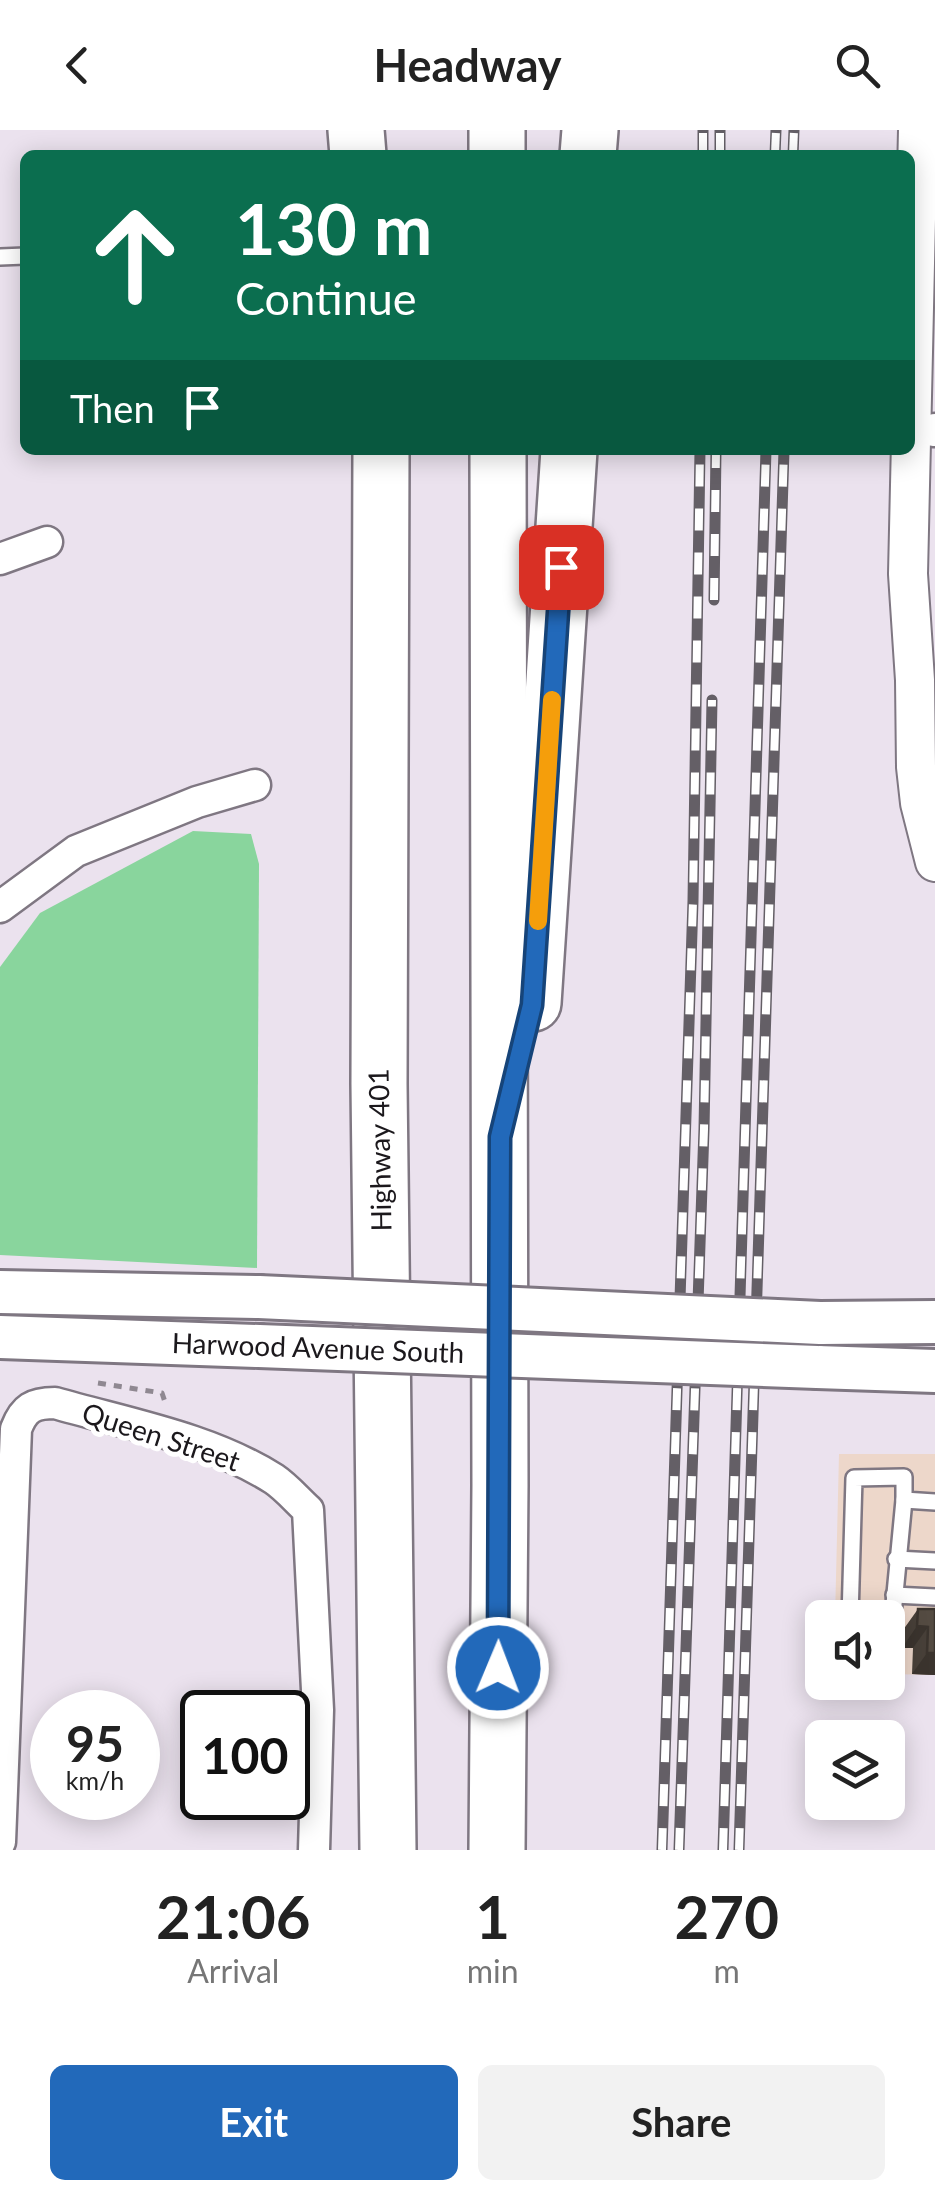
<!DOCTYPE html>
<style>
body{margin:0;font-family:Lato,sans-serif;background:#f2f2f2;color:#222;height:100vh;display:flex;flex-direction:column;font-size:38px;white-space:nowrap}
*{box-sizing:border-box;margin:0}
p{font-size:32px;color:#767676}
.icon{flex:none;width:55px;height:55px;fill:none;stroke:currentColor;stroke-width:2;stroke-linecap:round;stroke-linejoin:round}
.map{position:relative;height:1720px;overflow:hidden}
.panel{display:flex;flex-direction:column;background:#fff;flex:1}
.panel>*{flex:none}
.banner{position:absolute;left:20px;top:20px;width:895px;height:305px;border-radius:15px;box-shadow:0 5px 25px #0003;background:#0b6e4f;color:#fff;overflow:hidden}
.fabs{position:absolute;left:805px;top:1470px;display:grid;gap:20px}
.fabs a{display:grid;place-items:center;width:100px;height:100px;border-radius:15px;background:#fff;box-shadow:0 5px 25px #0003;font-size:50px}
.speed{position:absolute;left:30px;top:1560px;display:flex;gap:20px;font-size:50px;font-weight:700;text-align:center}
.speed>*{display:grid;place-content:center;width:130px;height:130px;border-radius:50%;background:#fff;box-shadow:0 5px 25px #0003;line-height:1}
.speed small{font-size:25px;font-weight:400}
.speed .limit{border:5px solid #111;border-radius:15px;background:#fff;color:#111}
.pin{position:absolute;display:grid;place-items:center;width:85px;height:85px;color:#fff;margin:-42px;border-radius:20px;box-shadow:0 5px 15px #0006}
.me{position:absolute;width:110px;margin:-55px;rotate:1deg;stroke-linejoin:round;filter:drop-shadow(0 0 8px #0008)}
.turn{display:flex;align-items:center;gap:35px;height:210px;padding:0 50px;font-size:45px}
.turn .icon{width:130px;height:130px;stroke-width:2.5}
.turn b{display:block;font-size:70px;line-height:85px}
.then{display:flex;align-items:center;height:95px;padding:0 50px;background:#0003;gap:20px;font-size:38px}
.eta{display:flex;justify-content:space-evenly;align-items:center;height:170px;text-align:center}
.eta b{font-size:60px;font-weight:700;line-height:70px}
.cta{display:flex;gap:20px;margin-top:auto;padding:20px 50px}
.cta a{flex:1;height:115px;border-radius:15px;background:#2269ba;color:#fff;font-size:40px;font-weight:700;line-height:115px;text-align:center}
.cta a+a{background:#f2f2f2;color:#222}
header{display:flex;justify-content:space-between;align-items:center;height:130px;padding:0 50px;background:#fff;font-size:45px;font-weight:700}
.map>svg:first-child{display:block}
.commercial{fill:#edd7ca}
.green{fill:#89d59d}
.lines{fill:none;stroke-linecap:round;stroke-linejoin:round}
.service-casing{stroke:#7f7782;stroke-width:20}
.minor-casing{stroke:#7f7782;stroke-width:35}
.tertiary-casing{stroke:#7f7782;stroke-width:42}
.secondary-casing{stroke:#7f7782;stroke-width:48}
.motorway-casing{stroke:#7f7782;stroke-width:60}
.path{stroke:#8f8891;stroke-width:5;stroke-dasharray:8 8;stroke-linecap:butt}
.service{stroke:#fff;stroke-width:15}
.minor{stroke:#fff;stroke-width:30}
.tertiary{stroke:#fff;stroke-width:38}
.secondary{stroke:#fff;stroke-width:42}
.motorway{stroke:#fff;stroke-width:55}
.rail-casing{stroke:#645f66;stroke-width:11}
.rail{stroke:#fff;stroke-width:8;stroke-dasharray:22;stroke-linecap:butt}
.secondary-bridge-casing{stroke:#7f7782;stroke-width:48;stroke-linecap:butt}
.secondary-bridge{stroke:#fff;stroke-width:42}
.wall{fill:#484039}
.shaded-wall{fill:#3b342e}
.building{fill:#544b42;stroke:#3b342e;stroke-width:2.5}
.route-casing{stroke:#164479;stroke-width:25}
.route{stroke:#2269ba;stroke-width:18}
.slow{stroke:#f59e0b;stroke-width:18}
.labels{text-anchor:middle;stroke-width:10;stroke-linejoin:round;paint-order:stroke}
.street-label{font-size:28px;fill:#1b181c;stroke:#fff}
</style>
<header><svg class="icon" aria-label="back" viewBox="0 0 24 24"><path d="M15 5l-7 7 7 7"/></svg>Headway<svg class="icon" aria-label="search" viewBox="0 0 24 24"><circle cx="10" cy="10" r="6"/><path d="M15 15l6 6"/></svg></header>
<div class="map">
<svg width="935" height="1720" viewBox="0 0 935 1720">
<rect width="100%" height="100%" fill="#ebe2ee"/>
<!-- commercial -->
<path class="commercial" d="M 839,1324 L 935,1324 L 935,1545 L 888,1544 L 888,1488 L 835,1488 Z"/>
<!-- green -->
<path class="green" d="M 193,701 L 251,704 L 259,734 L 257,1138 L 0,1125 L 0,837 L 40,783 Z"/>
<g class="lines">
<defs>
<g id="service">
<path d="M 0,127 L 25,126"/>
<path d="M 896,1429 L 935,1431"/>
<path d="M 894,1465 L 935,1467"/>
<path d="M 850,1488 L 854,1348 L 904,1347 L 904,1370 L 935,1372"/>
<path d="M 889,1526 L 904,1370"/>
</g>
<g id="minor">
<path d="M 933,301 L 935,299"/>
<path d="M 0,429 L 47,412"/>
<path d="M 0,777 L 76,721 L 197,672 L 255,655"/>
<path d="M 0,1712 L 16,1299 C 24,1278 33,1273 55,1273 C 128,1294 209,1308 274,1349 C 286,1357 297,1370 308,1380 L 318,1580 L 314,1720"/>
</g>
<path id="tertiary" d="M 918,0 L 908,444 L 915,550 L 916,637 L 920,673 L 935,732"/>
<g id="secondary">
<path d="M 0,1162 L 259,1167"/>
<path d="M 820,1193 L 935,1192"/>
<path d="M 0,1207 L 259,1216"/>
<path d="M 817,1237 L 935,1241"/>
</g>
<g id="motorway">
<path d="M 356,0 L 358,25"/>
<path d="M 497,0 L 497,25"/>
<path d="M 588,25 L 590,0"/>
<path d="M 381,320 L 379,954 L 388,1720"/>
<path d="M 533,873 L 569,320"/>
<path d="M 497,1720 L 500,1355 L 498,320"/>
</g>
</defs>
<!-- service casing -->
<use href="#service" class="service-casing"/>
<!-- minor casing -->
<use href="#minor" class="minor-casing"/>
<!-- tertiary casing -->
<use href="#tertiary" class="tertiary-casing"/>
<!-- secondary casing -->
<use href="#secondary" class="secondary-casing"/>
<!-- motorway casing -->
<use href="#motorway" class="motorway-casing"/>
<!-- path -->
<path class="path" d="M 98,1253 L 162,1263 L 165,1272 L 161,1272"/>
<!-- service -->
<use href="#service" class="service"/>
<!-- minor -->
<use href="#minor" class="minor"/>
<!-- tertiary -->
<use href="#tertiary" class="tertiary"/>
<!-- secondary -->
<use href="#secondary" class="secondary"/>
<!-- motorway -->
<use href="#motorway" class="motorway"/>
<defs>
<g id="rail">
<path d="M 703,25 L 703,0"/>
<path d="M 720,25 L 720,0"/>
<path d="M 775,25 L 776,0"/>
<path d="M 793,25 L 794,0"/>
<path d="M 714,470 L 716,320"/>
<path d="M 662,1720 L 693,771 L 700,320"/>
<path d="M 679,1720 L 704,999 L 712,570"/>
<path d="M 723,1720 L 766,320"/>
<path d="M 739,1720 L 784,320"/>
</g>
</defs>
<!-- rail casing -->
<use href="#rail" class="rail-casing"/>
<!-- rail -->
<use href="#rail" class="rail"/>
<defs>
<g id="secondary-bridge">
<path d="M 259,1167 L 820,1193"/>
<path d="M 259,1216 L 817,1237"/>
</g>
</defs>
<!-- secondary-bridge casing -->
<use href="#secondary-bridge" class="secondary-bridge-casing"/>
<!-- secondary-bridge -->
<use href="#secondary-bridge" class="secondary-bridge"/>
</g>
<!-- wall -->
<path class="wall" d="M 918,1479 L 935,1479 L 935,1545 L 912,1544 L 913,1518 L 902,1518 L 903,1500 Z"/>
<!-- shaded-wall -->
<g class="shaded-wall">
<path d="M 917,1496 L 928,1497 L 913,1518 L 902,1518 Z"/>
<path d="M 927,1523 L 935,1523 L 935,1545 L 912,1544 Z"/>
</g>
<!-- building -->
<path class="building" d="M 918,1479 L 935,1479 L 935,1523 L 927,1523 L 928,1497 L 917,1496 Z"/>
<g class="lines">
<defs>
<path id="route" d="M 498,1538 L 500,1007 L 532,875 L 561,437"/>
</defs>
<!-- route casing -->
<use href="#route" class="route-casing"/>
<!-- route -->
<use href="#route" class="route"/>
<!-- slow -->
<path class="slow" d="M 538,791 L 552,570"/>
</g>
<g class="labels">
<!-- street labels -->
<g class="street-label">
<text transform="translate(380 1020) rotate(-91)" y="10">Highway 401</text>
<text transform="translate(318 1218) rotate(2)" y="10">Harwood Avenue South</text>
<text transform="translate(161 1307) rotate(18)" y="10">Queen Street</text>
</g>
</g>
</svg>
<div class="fabs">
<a><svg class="icon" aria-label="sound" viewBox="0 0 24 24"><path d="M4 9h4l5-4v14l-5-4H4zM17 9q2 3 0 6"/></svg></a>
<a><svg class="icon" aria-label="layers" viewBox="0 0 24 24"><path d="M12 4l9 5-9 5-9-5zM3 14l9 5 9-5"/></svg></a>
</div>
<div class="speed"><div>95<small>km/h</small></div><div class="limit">100</div></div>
<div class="pin" style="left:561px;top:437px;background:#d93025"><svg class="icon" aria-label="arrive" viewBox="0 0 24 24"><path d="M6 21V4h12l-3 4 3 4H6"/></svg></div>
<svg class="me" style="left:498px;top:1538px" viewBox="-20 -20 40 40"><circle r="17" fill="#2269ba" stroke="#fff" stroke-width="3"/><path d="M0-11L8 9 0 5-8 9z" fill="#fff"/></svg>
<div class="banner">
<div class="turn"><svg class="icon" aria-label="ahead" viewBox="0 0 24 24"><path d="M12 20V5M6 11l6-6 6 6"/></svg><div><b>130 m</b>Continue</div></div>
<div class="then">Then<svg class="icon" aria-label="arrive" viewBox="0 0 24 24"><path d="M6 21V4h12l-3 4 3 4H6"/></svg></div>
</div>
</div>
<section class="panel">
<div class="eta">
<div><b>21:06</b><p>Arrival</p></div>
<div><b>1</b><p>min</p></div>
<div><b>270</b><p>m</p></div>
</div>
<div class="cta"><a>Exit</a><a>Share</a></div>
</section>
